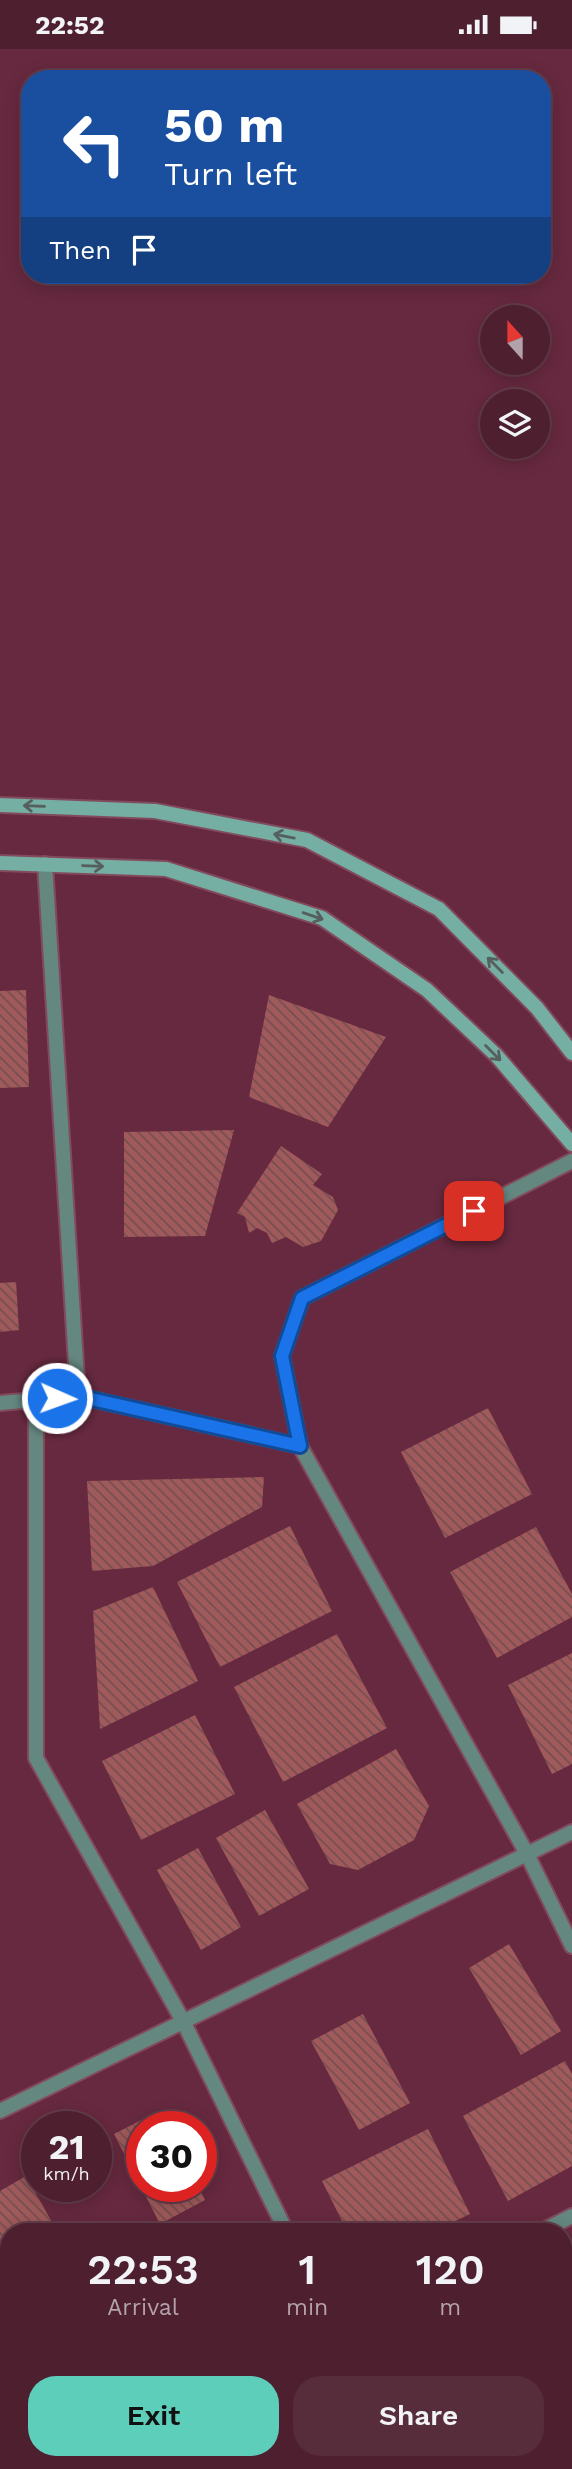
<!DOCTYPE html>
<style>
body{margin:0;font-family:"Work Sans",sans-serif;background:#572c3b;color:#f1f3f6;height:100vh;display:flex;flex-direction:column;font-size:26px;white-space:nowrap}
*{box-sizing:border-box;margin:0}
p{font-size:23px;color:#b3a2aa}
.icon{flex:none;width:38px;height:38px;fill:none;stroke:currentColor;stroke-width:2;stroke-linecap:round;stroke-linejoin:round}
.map{position:relative;flex:1;overflow:hidden}
.drawer{position:absolute;left:0px;top:2174px;width:572px;height:247px;display:flex;flex-direction:column;background:#4d1f2f;border-radius:28px 28px 0 0;box-shadow:0 4px 18px #0003,0 0 0 2px #643d4b}
.drawer>*{flex:none}
.guide{position:absolute;left:21px;top:21px;width:530px;height:214px;border-radius:28px;box-shadow:0 4px 18px #0003,0 0 0 2px #643d4b;background:#1a4fa0;color:#fff;overflow:hidden}
.needle{width:46px;rotate:339deg}
.controls{position:absolute;left:480px;top:256px;display:grid;gap:14px}
.controls a{display:grid;place-items:center;width:70px;height:70px;border-radius:50%;background:#4d1f2f;box-shadow:0 4px 18px #0003,0 0 0 2px #643d4b;font-size:35px}
.speed{position:absolute;left:21px;top:2062px;display:flex;gap:14px;font-size:35px;font-weight:700;text-align:center}
.speed>*{display:grid;place-content:center;width:91px;height:91px;border-radius:50%;background:#4d1f2f;box-shadow:0 4px 18px #0003,0 0 0 2px #643d4b;line-height:1}
.speed small{font-size:18px;font-weight:400}
.speed .limit{border:10px solid #d22;background:#fff;color:#111}
.pin{position:absolute;display:grid;place-items:center;width:60px;height:60px;color:#fff;margin:-30px;border-radius:14px;box-shadow:0 4px 10px #0006}
.me{position:absolute;width:77px;margin:-38px;rotate:92deg;stroke-linejoin:round;filter:drop-shadow(0 0 5px #0008)}
.turn{display:flex;align-items:center;gap:24px;height:147px;padding:0 28px;font-size:32px}
.turn .icon{width:91px;height:91px;stroke-width:2.5}
.turn b{display:block;font-size:49px;line-height:60px}
.then{display:flex;align-items:center;height:66px;padding:0 28px;background:#0003;gap:14px;font-size:26px}
.eta{display:flex;justify-content:space-evenly;align-items:center;height:119px;text-align:center}
.eta b{font-size:42px;font-weight:600;line-height:49px}
.primary-button{display:flex;gap:14px;margin-top:auto;padding:14px 28px}
.primary-button a{flex:1;height:80px;border-radius:28px;background:#5cceba;color:#111;font-size:28px;font-weight:600;line-height:80px;text-align:center}
.primary-button a+a{background:#572c3b;color:#f1f3f6}
.status{display:flex;justify-content:space-between;align-items:center;height:49px;padding:0 35px;background:#4d1f2f;direction:ltr}
.status svg{height:19px;fill:currentColor}
.map>svg:first-child{display:block}
.building{fill:url(#building-back-hatch)}
.lines{fill:none;stroke-linecap:round;stroke-linejoin:round}
.lane-casing{stroke:#824a5d;stroke-width:18}
.street-casing{stroke:#824a5d;stroke-width:18}
.secondary-casing{stroke:#824a5d;stroke-width:18}
.lane{stroke:#648780;stroke-width:14}
.street{stroke:#648780;stroke-width:14}
.secondary{stroke:#75aea2;stroke-width:14}
.oneway{stroke:#555f5e}
.route-casing{stroke:#114b97;stroke-width:18}
.route{stroke:#1a73e8;stroke-width:12}
</style>
<div class="status"><b>22:52</b><svg viewBox="0 0 49 12"><path d="M0 12V9h3v3zM5 12V6h3v6zM10 12V3h3v9zM15 12V0h3v12zM26 1h20v11H26zM47 4h2v5h-2z"/></svg></div>
<div class="map">
<svg width="572" height="2420" viewBox="0 0 572 2420">
<defs>
<pattern id="building-back-hatch" width="6" height="6" patternUnits="userSpaceOnUse" patternTransform="scale(1.75)"><rect width="6" height="6" fill="#a05a5b"/><path d="M-1 5l2 2M0 0l6 6M5-1l2 2" fill="none" stroke="#764e50"/></pattern>
</defs>
<rect width="100%" height="100%" fill="#67293f"/>
<!-- building -->
<g class="building">
<path d="M 26,941 L 29,1038 L 0,1039 L 0,942 Z"/>
<path d="M 269,946 L 386,988 L 328,1078 L 249,1048 Z"/>
<path d="M 234,1081 L 205,1187 L 124,1188 L 124,1083 Z"/>
<path d="M 281,1097 L 322,1125 L 313,1136 L 333,1148 L 338,1161 L 321,1192 L 303,1198 L 286,1188 L 272,1194 L 267,1184 L 257,1179 L 249,1184 L 245,1168 L 237,1164 Z"/>
<path d="M 16,1233 L 19,1281 L 0,1283 L 0,1234 Z"/>
<path d="M 488,1359 L 532,1445 L 445,1489 L 401,1403 Z"/>
<path d="M 264,1428 L 262,1458 L 153,1517 L 92,1522 L 87,1432 Z"/>
<path d="M 290,1477 L 332,1562 L 220,1618 L 177,1533 Z"/>
<path d="M 536,1478 L 572,1545 L 572,1568 L 497,1609 L 450,1523 Z"/>
<path d="M 153,1538 L 198,1632 L 100,1680 L 93,1562 Z"/>
<path d="M 337,1585 L 387,1679 L 283,1733 L 234,1638 Z"/>
<path d="M 572,1604 L 572,1715 L 552,1725 L 508,1636 Z"/>
<path d="M 195,1666 L 235,1745 L 141,1791 L 102,1712 Z"/>
<path d="M 396,1700 L 429,1757 L 414,1791 L 358,1821 L 330,1815 L 297,1755 Z"/>
<path d="M 265,1761 L 309,1840 L 259,1867 L 216,1789 Z"/>
<path d="M 198,1799 L 241,1878 L 201,1901 L 157,1821 Z"/>
<path d="M 509,1895 L 561,1982 L 521,2006 L 469,1919 Z"/>
<path d="M 363,1965 L 410,2054 L 359,2081 L 311,1992 Z"/>
<path d="M 565,2012 L 572,2025 L 572,2117 L 508,2152 L 463,2067 Z"/>
<path d="M 159,2062 L 167,2077 L 142,2077 L 142,2137 L 198,2137 L 205,2151 L 160,2175 L 114,2085 Z"/>
<path d="M 428,2080 L 470,2165 L 435,2182 L 347,2182 L 322,2132 Z"/>
<path d="M 26,2127 L 57,2182 L 9,2182 L 9,2231 L 0,2236 L 0,2142 Z"/>
<path d="M 0,2362 L 9,2378 L 9,2393 L 0,2398 Z"/>
</g>
<g class="lines">
<defs>
<g id="lane">
<path d="M 140,2412 L 144,2420"/>
<path d="M 271,2412 L 275,2420"/>
</g>
<g id="street">
<path d="M 45,815 L 78,1347"/>
<path d="M 36,1350 L 36,1709 L 183,1972 L 286,2182"/>
<path d="M 0,1354 L 78,1347 L 300,1397 L 527,1805 L 572,1897"/>
<path d="M 300,1397 L 282,1307 L 302,1249 L 572,1112"/>
<path d="M 0,2062 L 572,1783"/>
<path d="M 542,2182 L 572,2167"/>
<path d="M 397,2412 L 401,2420"/>
<path d="M 59,2420 L 77,2412"/>
</g>
<g id="secondary">
<path d="M 0,756 L 155,762 L 307,791 L 439,860 L 537,959 L 572,1004"/>
<path d="M 0,814 L 166,820 L 322,869 L 427,941 L 496,1006 L 572,1095"/>
</g>
</defs>
<!-- lane casing -->
<use href="#lane" class="lane-casing"/>
<!-- street casing -->
<use href="#street" class="street-casing"/>
<!-- secondary casing -->
<use href="#secondary" class="secondary-casing"/>
<!-- lane -->
<use href="#lane" class="lane"/>
<!-- street -->
<use href="#street" class="street"/>
<!-- secondary -->
<use href="#secondary" class="secondary"/>
</g>
<!-- one-way arrows -->
<defs><path id="oneway-shaft" d="M-6 0H5M1.5-3L5.5 0L1.5 3" fill="none" stroke-width="1.6" stroke-linecap="round" stroke-linejoin="round" transform="scale(1.75)"/></defs>
<g class="oneway">
<use href="#oneway-shaft" transform="translate(34 757) rotate(-178)"/>
<use href="#oneway-shaft" transform="translate(284 787) rotate(-169)"/>
<use href="#oneway-shaft" transform="translate(93 817) rotate(2)"/>
<use href="#oneway-shaft" transform="translate(313 867) rotate(19)"/>
<use href="#oneway-shaft" transform="translate(495 916) rotate(-135)"/>
<use href="#oneway-shaft" transform="translate(493 1004) rotate(45)"/>
</g>
<g class="lines">
<defs>
<path id="route" d="M 57,1349 L 78,1347 L 300,1397 L 282,1307 L 302,1249 L 474,1162"/>
</defs>
<!-- route casing -->
<use href="#route" class="route-casing"/>
<!-- route -->
<use href="#route" class="route"/>
</g>
</svg>
<div class="controls">
<a><svg class="needle" viewBox="-14 -14 28 28"><path d="M0-13l5 13h-10z" fill="#e53935"/><path d="M0 13l5-13h-10z" fill="#b3a2aa"/></svg></a>
<a><svg class="icon" aria-label="layers" viewBox="0 0 24 24"><path d="M12 4l9 5-9 5-9-5zM3 14l9 5 9-5"/></svg></a>
</div>
<div class="speed"><div>21<small>km/h</small></div><div class="limit">30</div></div>
<div class="pin" style="left:474px;top:1162px;background:#d93025"><svg class="icon" aria-label="arrive" viewBox="0 0 24 24"><path d="M6 21V4h12l-3 4 3 4H6"/></svg></div>
<svg class="me" style="left:57px;top:1349px" viewBox="-20 -20 40 40"><circle r="17" fill="#1a73e8" stroke="#fff" stroke-width="3"/><path d="M0-11L8 9 0 5-8 9z" fill="#fff"/></svg>
<div class="guide">
<div class="turn"><svg class="icon" aria-label="left" viewBox="0 0 24 24"><path d="M17 20v-9H6M10 6l-5 5 5 5"/></svg><div><b>50 m</b>Turn left</div></div>
<div class="then">Then<svg class="icon" aria-label="arrive" viewBox="0 0 24 24"><path d="M6 21V4h12l-3 4 3 4H6"/></svg></div>
</div>
<section class="drawer">
<div class="eta">
<div><b>22:53</b><p>Arrival</p></div>
<div><b>1</b><p>min</p></div>
<div><b>120</b><p>m</p></div>
</div>
<div class="primary-button"><a>Exit</a><a>Share</a></div>
</section>
</div>
